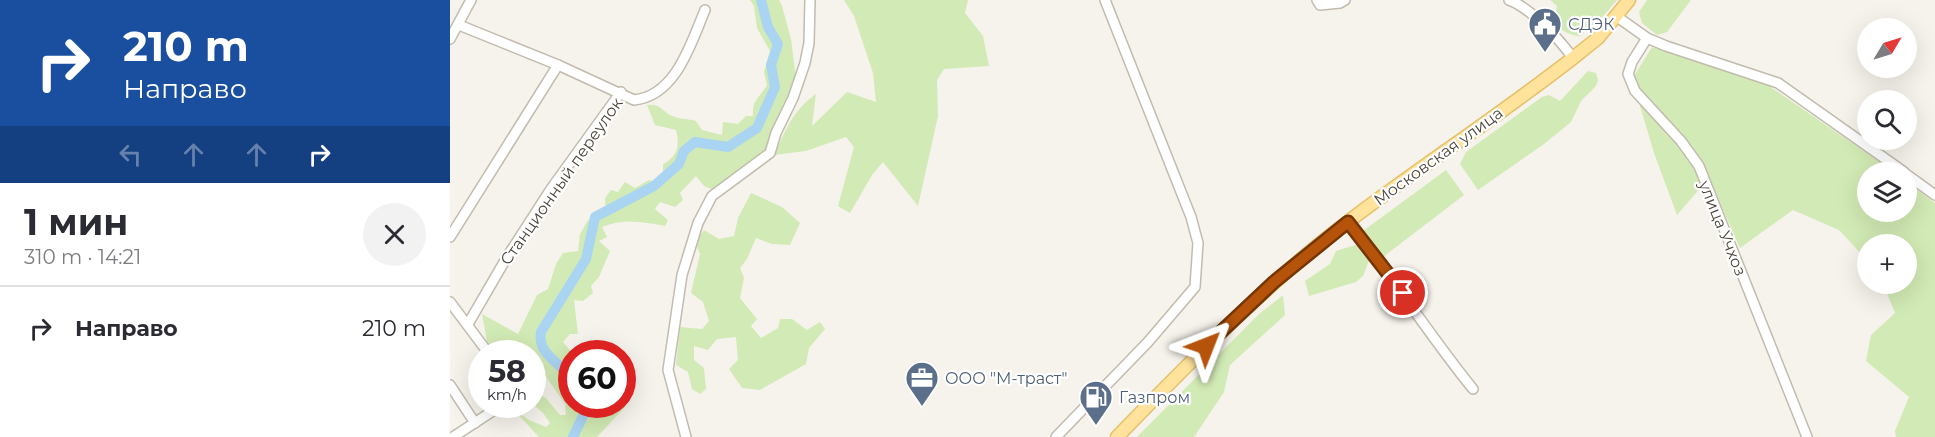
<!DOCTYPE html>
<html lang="ru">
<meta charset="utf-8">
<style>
body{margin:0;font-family:Montserrat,sans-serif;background:#f2f2f3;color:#2b2b33;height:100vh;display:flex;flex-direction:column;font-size:22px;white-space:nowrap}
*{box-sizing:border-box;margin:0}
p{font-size:20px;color:#7c7c81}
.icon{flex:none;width:33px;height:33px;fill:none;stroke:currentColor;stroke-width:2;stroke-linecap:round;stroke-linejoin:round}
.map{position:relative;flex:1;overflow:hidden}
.panel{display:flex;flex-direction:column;background:#fff;width:450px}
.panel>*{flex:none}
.guide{background:#1a4fa0;color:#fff;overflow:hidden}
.needle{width:39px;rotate:52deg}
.tools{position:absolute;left:1407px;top:18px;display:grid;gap:12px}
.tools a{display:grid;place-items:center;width:60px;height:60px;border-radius:50%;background:#fff;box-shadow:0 6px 24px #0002;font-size:30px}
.speed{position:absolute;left:18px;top:340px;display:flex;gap:12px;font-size:30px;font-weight:700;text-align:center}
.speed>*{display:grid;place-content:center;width:78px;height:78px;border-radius:50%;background:#fff;box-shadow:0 6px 24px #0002;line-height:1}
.speed small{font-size:15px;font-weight:400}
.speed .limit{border:9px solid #d22;background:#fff;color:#111}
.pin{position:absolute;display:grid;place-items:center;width:51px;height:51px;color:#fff;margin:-26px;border:3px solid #fff;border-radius:50%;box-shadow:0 2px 6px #0007}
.me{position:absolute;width:66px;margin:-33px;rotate:45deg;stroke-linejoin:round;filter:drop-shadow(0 0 4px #0008)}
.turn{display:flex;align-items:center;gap:21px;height:126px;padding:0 24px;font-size:27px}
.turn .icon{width:78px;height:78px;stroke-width:2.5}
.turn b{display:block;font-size:42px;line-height:51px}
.lanes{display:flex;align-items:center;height:57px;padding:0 24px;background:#0003;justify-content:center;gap:30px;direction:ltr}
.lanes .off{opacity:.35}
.round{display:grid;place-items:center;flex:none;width:63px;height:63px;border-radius:32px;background:#f2f2f3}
.summary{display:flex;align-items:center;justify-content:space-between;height:102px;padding:0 24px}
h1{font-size:36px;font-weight:700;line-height:45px}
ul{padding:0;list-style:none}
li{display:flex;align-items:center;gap:18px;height:84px;padding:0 24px;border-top:2px solid #e1e1e2}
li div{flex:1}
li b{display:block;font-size:22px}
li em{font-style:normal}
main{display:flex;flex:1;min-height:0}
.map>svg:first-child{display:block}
.green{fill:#d2eab5}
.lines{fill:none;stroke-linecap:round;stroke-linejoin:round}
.river{stroke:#a9d4f2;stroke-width:10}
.minor-casing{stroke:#c2bbae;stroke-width:12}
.major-casing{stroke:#e6c16a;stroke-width:15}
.minor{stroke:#fff;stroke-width:9}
.major{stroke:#ffe39c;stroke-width:12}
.route-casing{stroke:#753606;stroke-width:15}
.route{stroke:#b45309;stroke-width:10}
.labels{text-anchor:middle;stroke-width:4.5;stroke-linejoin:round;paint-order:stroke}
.service-label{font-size:16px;fill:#4e5e75;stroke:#fff;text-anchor:start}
.street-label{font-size:16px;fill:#4b4439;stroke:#fff}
</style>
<main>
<section class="panel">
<div class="guide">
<div class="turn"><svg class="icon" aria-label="right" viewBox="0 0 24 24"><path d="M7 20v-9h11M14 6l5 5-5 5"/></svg><div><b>210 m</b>Направо</div></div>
<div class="lanes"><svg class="icon off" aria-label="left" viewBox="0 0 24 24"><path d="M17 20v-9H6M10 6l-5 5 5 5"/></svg><svg class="icon off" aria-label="ahead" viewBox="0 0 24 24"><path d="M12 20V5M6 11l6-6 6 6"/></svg><svg class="icon off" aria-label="ahead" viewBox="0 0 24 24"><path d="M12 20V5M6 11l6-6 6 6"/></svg><svg class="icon" aria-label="right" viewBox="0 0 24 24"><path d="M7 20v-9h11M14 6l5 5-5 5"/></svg></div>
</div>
<div class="summary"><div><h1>1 мин</h1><p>310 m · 14:21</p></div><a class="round"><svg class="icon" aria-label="close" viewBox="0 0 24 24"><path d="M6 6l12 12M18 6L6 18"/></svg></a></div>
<ul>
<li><svg class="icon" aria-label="right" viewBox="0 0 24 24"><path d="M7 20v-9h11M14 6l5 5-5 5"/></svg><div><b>Направо</b></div><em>210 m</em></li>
</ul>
</section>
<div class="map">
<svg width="1485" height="437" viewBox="0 0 1485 437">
<rect width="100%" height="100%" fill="#f6f3ec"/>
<!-- green -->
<g class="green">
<path d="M 300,0 L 329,0 L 332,6 L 341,39 L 346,79 L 322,132 L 317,152 L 264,190 L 254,186 L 246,176 L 230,193 L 233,200 L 225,207 L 210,202 L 205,209 L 218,220 L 215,226 C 193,222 174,218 152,227 L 157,237 L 149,241 L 160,251 L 149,277 L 141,286 L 143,293 L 133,301 L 124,300 L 128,334 L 120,334 L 113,342 L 123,354 L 122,405 L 173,404 L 175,407 L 147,437 L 89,437 L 63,409 L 79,420 L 96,427 L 100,423 L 93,413 L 83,404 L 83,399 L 87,393 L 96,398 L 110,415 L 116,415 L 115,404 L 92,371 L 83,371 L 82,354 L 45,354 L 37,342 L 32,314 L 68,334 L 87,295 L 98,289 L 106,264 L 113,253 L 128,251 L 130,234 L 138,220 L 145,228 L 148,219 L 156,215 L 155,198 L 161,190 L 168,192 L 175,182 L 185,188 L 199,180 L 203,181 L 213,172 L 213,164 C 228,156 230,145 226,130 L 205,125 L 197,105 C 209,103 212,110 220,115 C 227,119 239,119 246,121 L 252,130 L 272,135 L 273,122 L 288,124 L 296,116 L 303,116 C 302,99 309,99 317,85 L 314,72 L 320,51 L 307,28 L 304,6 Z"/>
<path d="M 394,0 L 518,0 L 515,13 L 533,36 L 539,66 L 494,69 L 487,80 L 488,116 L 468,206 L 433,162 L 422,175 L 400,213 L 388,206 L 404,147 L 396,137 L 356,151 L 324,155 C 336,130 342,111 366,94 L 362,126 L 397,92 L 426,102 L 423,73 L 404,16 Z"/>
<path d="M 1100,0 L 1167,0 L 1148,22 L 1130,36 C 1117,35 1106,29 1103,15 L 1106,12 L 1107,6 Z"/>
<path d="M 1197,0 L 1241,0 L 1217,32 L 1207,35 L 1192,23 L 1189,12 Z"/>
<path d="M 1202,47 L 1312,81 L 1444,172 L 1418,172 L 1418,212 L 1456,212 L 1457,182 L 1485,203 L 1485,437 L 1446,437 L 1445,431 L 1459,397 L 1416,361 L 1421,335 L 1445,313 L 1433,284 L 1456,284 L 1456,244 L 1418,244 L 1417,260 L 1389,230 L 1343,210 L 1290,248 L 1259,178 L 1227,215 L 1204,153 L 1190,106 L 1191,91 L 1184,76 Z"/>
<path d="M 1138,71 L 1146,73 L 1148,80 L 1146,86 L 1131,101 L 1121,122 L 1094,144 L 1028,190 L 1010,164 L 1016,152 L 1092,97 L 1099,95 L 1110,101 Z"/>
<path d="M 996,170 L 1014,195 L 933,257 L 913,231 Z"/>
<path d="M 301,193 L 332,207 L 350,223 L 340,245 L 322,244 L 306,238 L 297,259 L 290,268 L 294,278 L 290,298 L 307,319 L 301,326 L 311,338 L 328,328 L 330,319 L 342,319 L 357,330 L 370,322 L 375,329 L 359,348 L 356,364 L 310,390 L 292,388 L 279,369 L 288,360 L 286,337 L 267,339 L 258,350 L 244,346 L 244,360 L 254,368 L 256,389 L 250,394 L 242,389 L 238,372 L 226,365 L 230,327 L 252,329 L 259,321 L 253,302 L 241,293 L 250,254 L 245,242 L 254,230 L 269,239 L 284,236 L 288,218 Z"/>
<path d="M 909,244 L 920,258 L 913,276 L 906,282 L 859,296 L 855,281 L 880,264 L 886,251 Z"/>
<path d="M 833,295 L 835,315 L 780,365 L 774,392 L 744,437 L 687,437 L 808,315 Z"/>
</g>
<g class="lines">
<!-- river -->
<g class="river">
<path d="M 122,378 C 110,363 87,354 91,332 L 136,259 L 145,217 L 204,186 L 229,164 L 234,151 L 245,142 L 278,147 L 307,128 L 325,87 L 321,65 L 328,44 L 318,27 L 311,0"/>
<path d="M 123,437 L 134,414 L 135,405"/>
</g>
<defs>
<g id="minor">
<path d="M 867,0 L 870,5 L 890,3 L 895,0"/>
<path d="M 1059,0 C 1081,8 1109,39 1123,58"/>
<path d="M 1166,16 L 1197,38 L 1216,46 L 1328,83 L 1454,172"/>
<path d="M 9,25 L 108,65 L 184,100 C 226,96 241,43 255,10"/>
<path d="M 1197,38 L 1182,62 L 1178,74 L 1185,91 L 1231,141 L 1249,166 L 1357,437"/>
<path d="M 0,39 L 21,0"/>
<path d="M 1456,174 L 1485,195"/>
<path d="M 898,221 C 942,276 979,335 1023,389"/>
<path d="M 0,237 L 108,65"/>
<path d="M 0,302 L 39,354"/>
<path d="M 18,324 L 57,257 L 101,189 L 171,92"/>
<path d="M 0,385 L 25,423"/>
<path d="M 3,437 L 52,405"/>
<path d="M 236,437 L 218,370 L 232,275 L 248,223 L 262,196 L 320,153 L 326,133 L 343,98 L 355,63 L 359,43 L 360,0"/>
<path d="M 606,437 L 698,342 L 745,287 L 748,243 L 741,217 L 655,0"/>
</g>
<path id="major" d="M 667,437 C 741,361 814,285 899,221 C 973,165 1050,115 1123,58 L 1148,38 L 1179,0"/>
</defs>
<!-- minor casing -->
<use href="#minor" class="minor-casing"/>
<!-- major casing -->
<use href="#major" class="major-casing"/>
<!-- minor -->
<use href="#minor" class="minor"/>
<!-- major -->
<use href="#major" class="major"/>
</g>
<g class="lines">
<defs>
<path id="route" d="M 756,346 L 824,282 L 898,222 L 953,293"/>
</defs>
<!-- route casing -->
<use href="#route" class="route-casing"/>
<!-- route -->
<use href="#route" class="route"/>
</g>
<!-- icons -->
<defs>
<symbol id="civic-pin" viewBox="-11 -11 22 30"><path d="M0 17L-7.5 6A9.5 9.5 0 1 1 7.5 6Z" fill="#5c6f8a" stroke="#fff"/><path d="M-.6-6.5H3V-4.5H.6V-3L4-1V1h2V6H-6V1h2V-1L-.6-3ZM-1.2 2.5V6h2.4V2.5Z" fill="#fff"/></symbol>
<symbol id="office-pin" viewBox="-11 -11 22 30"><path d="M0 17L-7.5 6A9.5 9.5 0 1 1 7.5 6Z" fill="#5c6f8a" stroke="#fff"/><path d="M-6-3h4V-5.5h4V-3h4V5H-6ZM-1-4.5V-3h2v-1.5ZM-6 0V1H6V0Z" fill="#fff"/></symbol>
<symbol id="fuel-pin" viewBox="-11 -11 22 30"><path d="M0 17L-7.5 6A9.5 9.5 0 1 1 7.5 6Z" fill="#5c6f8a" stroke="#fff"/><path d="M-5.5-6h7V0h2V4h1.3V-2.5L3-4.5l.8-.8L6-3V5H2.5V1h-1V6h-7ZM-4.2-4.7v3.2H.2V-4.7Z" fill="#fff"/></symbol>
</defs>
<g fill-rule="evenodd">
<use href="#civic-pin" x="1076" y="5" width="38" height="52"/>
<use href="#office-pin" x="453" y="359" width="38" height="52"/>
<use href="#fuel-pin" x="627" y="378" width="38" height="52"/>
</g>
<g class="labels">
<!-- service labels -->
<g class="service-label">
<text x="1118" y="30">СДЭК</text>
<text x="495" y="384">ООО "М-траст"</text>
<text x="669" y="403">Газпром</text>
</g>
<!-- street labels -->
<g class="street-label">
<text transform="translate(988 156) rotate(-36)" y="6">Московская улица</text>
<text transform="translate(111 181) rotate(-55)" y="6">Станционный переулок</text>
<text transform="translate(1273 228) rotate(68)" y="6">улица Учхоз</text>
</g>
</g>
</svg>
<div class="tools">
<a><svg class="needle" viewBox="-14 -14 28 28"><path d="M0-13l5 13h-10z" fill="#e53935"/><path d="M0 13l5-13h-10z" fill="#7c7c81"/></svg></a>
<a><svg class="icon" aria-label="search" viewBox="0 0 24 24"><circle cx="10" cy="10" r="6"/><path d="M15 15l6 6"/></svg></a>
<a><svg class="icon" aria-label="layers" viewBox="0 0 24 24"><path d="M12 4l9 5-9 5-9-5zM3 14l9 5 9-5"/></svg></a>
<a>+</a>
</div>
<div class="speed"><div>58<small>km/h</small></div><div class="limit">60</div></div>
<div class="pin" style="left:953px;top:293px;background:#d93025"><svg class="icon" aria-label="arrive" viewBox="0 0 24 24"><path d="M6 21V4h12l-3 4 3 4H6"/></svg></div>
<svg class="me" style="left:756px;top:346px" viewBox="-20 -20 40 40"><path d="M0-17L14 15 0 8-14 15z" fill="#b45309" stroke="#fff" stroke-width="4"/></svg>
</div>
</main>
